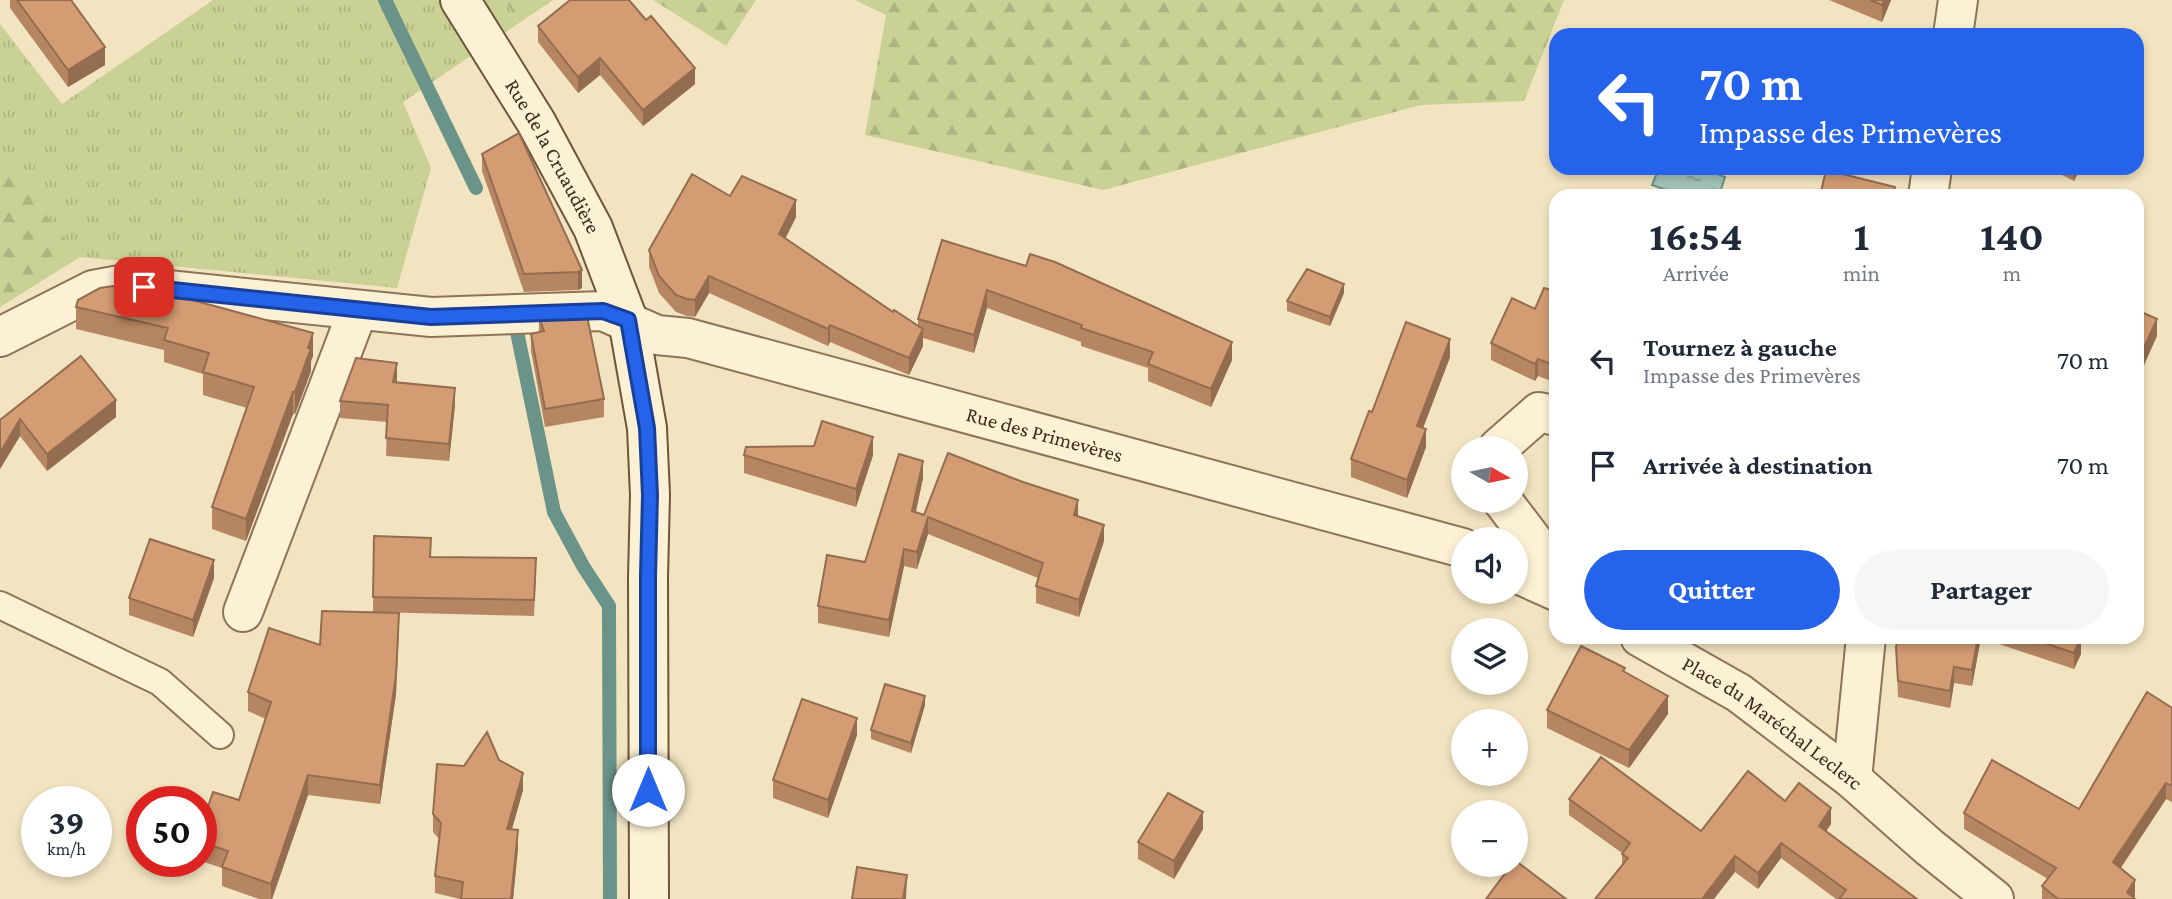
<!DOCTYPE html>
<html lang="fr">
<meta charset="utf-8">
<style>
body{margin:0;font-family:"Crimson Pro",serif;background:#f6f6f7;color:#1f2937;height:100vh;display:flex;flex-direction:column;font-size:26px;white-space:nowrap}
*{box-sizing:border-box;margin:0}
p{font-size:23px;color:#747a83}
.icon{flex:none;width:38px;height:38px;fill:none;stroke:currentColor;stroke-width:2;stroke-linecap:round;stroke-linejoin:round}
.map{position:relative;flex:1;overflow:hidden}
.drawer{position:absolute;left:1549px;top:189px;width:595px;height:455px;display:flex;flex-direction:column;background:#fff;border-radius:21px;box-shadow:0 4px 10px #0003}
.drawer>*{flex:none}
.top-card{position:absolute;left:1549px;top:28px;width:595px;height:147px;border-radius:21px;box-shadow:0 4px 10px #0003;background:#2563eb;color:#fff;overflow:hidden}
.needle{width:46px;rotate:99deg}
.tools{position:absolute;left:1451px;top:436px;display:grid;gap:14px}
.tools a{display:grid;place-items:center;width:77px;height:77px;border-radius:50%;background:#fff;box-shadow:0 4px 10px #0003;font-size:35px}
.speed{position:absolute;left:21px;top:786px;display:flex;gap:14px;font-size:35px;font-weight:700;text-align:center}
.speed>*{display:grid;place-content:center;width:91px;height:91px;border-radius:50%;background:#fff;box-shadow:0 4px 10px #0003;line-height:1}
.speed small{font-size:18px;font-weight:400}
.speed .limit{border:10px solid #d22;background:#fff;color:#111}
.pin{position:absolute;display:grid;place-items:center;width:60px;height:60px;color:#fff;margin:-30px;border-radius:14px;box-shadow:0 4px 10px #0006}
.me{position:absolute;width:77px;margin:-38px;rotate:0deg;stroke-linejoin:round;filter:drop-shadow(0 0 5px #0008)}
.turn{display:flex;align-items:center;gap:24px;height:147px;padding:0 35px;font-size:32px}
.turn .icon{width:91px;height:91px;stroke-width:2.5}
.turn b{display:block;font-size:49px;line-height:60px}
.eta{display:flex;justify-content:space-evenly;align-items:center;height:119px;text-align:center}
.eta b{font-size:42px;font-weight:700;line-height:49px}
.cta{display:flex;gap:14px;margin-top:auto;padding:14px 35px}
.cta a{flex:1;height:80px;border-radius:42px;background:#2563eb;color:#fff;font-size:28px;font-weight:700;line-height:80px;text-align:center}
.cta a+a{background:#f6f6f7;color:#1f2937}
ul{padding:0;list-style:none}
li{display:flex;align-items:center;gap:21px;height:105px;padding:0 35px}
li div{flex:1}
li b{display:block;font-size:26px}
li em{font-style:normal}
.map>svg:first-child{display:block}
.grass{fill:url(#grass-tufts)}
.forest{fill:url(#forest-firs)}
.water{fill:url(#water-ripples);stroke:#6a9389;stroke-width:2}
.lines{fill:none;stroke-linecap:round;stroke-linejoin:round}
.stream{stroke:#6a9389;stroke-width:14}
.lane-casing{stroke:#8e7457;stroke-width:30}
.street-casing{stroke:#8e7457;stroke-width:42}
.secondary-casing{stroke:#6f553a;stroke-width:42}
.lane{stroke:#fcf1d5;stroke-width:26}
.street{stroke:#fcf1d5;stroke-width:38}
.secondary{stroke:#fcf1d5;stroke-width:38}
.wall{fill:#b68663}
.shaded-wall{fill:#946d50}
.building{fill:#d49c73;stroke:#946d50;stroke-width:2}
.route-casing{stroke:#184099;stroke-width:18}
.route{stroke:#2563eb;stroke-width:12}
.labels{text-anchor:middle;stroke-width:5;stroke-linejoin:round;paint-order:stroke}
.street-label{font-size:21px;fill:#3c2c1c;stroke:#f9eed2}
</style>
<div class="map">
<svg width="2172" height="899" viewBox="0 0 2172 899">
<defs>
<pattern id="grass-tufts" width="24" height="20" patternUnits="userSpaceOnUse" patternTransform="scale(1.75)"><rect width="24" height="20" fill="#cad194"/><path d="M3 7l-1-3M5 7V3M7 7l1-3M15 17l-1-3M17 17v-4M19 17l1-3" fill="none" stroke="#aeb47f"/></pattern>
<pattern id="forest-firs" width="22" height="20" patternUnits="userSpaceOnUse" patternTransform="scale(1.75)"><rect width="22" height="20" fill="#cad194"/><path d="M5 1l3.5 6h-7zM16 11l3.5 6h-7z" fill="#aeb47f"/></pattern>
<pattern id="water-ripples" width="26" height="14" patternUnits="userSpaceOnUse" patternTransform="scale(1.75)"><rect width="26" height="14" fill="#a4c4bb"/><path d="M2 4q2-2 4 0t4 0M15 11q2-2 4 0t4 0" fill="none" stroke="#879f97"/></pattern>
</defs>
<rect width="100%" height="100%" fill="#f2e4c1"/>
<!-- grass -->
<path class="grass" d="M 213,0 L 505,0 L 519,23 L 403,102 L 431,168 L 397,288 L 80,257 L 0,158 L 0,24 L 62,104 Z"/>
<!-- forest -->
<g class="forest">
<path d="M 505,0 L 553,0 L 519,23 Z"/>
<path d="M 653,0 L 756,0 L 726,46 Z"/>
<path d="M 855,0 L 1564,0 L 1524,101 L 1421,105 L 1103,190 L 865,135 L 886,15 Z"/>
<path d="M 0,158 L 80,257 L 0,307 Z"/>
</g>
<!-- water -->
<path class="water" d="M 1659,168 L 1702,168 L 1725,177 L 1719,196 L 1682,196 L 1652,185 Z"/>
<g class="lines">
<!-- stream -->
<g class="stream">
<path d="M 385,0 L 476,188"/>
<path d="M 516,315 L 516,327 L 554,512 L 583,566 L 609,606 L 610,899"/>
</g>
<defs>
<path id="lane" d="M 0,605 L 160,682 L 220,735"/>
<g id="street">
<path d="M 1953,35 L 1958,0"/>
<path d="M 1928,196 L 1932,168"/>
<path id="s1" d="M 0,337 L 93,290 L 120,285 L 431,317 L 603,311 L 657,335 L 688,338 L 1463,548"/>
<path d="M 1498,448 L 1539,412 L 1556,416"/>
<path d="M 1502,500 L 1556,571"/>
<path d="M 1516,573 L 1556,591"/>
<path d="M 243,612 L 358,310"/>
<path id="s2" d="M 1640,637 L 1739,693 L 1852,779 L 1929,847 L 1994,899"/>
<path d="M 1852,779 L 1866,637"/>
</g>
<g id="secondary">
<path id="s3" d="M 460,0 L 536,122 L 593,228 L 628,320 L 647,428 L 650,495 L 648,577 L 649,899"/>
</g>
</defs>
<!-- lane casing -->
<use href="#lane" class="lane-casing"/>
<!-- street casing -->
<use href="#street" class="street-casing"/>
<!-- secondary casing -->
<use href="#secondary" class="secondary-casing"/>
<!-- lane -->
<use href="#lane" class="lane"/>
<!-- street -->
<use href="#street" class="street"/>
<!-- secondary -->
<use href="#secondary" class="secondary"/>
</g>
<!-- wall -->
<g class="wall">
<path d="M 10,0 L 71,0 L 105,65 L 68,87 L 10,8 Z"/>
<path d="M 1829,0 L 1891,0 L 1882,22 Z"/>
<path d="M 538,26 L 695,84 L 643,126 L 600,75 L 578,93 L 538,42 Z"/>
<path d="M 482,154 L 582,270 L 582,288 L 578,290 L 524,292 L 482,171 Z"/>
<path d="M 2048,168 L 2080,168 L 2074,181 Z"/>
<path d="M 730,196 L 796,217 L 785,239 L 893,312 L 918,326 L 918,319 L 942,240 L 1232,360 L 1211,407 L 1148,381 L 1148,368 L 1081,346 L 1081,342 L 987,308 L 974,353 L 923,338 L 923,346 L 909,375 L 830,342 L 828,346 L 709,293 L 695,317 L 687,316 L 676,312 L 659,293 L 649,267 L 649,250 Z"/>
<path d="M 1556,291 L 1556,383 L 1538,376 L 1535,381 L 1491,360 L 1491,343 L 1535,309 Z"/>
<path d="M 1344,293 L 1330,326 L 1287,311 L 1287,301 Z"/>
<path d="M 76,307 L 313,356 L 311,361 L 311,371 L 295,414 L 293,414 L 246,541 L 212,529 L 212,507 L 247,408 L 203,395 L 203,374 L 164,362 L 164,350 L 76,329 Z"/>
<path d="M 539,317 L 604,399 L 604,417 L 545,427 L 531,351 L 531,334 L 539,332 Z"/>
<path d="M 1450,357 L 1423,428 L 1426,447 L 1407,498 L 1351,477 L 1351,459 L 1372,412 Z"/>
<path d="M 396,382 L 455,405 L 449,461 L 386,456 L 387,422 L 340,418 L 340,401 Z"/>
<path d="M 116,417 L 47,471 L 20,436 L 0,469 L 0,420 Z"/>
<path d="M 744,455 L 873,455 L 856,507 L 744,473 Z"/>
<path d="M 923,478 L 916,512 L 924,515 L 1078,516 L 1104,541 L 1079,617 L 1036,603 L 1036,586 L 1038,578 L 928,534 L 917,569 L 904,566 L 889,637 L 818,623 L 818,606 L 865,562 Z"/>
<path d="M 374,536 L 431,557 L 536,573 L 534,616 L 373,612 Z"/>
<path d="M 214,578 L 193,637 L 129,615 L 129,598 Z"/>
<path d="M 399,632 L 396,694 L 380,804 L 308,795 L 272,899 L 259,899 L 222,886 L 222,868 L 201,861 L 201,827 L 239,800 L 266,719 L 248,711 L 248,692 L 320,645 Z"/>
<path d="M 1898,637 L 2079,637 L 2081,654 L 2074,669 L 1981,638 L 1972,686 L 1954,683 L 1950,708 L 1898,697 L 1896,647 Z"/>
<path d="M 925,705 L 911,753 L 871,739 L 871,730 Z"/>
<path d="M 2172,708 L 2172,802 L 2166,799 L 2121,868 L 2135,896 L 2134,898 L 2135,899 L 2042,899 L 2042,886 L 2048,879 L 1964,829 L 1964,813 L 2079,809 Z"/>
<path d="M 1547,710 L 1668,714 L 1629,768 L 1547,728 Z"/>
<path d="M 857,735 L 828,818 L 773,798 L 773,780 Z"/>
<path d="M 499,760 L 523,790 L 512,829 L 518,848 L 513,899 L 460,899 L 435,893 L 435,876 L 439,839 L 433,832 L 433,814 Z"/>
<path d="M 1569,799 L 1701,831 L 1785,801 L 1831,824 L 1826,831 L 1917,899 L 1836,899 L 1781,858 L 1758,889 L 1735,872 L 1622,866 L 1622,853 L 1569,815 Z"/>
<path d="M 1203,829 L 1174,879 L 1138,859 L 1138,842 Z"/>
</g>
<!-- shaded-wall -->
<g class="shaded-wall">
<path d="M 1884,0 L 1891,0 L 1882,22 L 1882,5 Z"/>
<path d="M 105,47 L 105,65 L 68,87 L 68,70 Z"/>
<path d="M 600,58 L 600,75 L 578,93 L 578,77 Z"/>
<path d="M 2141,61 L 2141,79 L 2137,88 L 2137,70 Z"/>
<path d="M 695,68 L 695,84 L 643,126 L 643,110 Z"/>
<path d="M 2074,168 L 2080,168 L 2074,181 Z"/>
<path d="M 796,200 L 796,217 L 779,251 L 779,234 Z"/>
<path d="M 582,270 L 582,288 L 578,290 L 578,272 Z"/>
<path d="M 709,276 L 709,293 L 695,317 L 695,300 Z"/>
<path d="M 1344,284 L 1344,293 L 1330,326 L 1330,317 Z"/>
<path d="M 987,290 L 987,308 L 974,353 L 974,335 Z"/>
<path d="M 2157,319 L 2157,336 L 2137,381 L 2137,363 Z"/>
<path d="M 830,325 L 830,342 L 828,346 L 828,329 Z"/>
<path d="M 923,329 L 923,346 L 909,375 L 909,358 Z"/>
<path d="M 313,333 L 313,356 L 311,361 L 311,371 L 295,414 L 295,392 Z"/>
<path d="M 1450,339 L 1450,357 L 1417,444 L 1417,426 Z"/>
<path d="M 1232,342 L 1232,360 L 1211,407 L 1211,389 Z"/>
<path d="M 1538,359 L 1538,376 L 1535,381 L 1535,364 Z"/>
<path d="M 397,363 L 397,381 L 393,400 L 393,382 Z"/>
<path d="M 455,388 L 455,405 L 449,461 L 449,444 Z"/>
<path d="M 293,392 L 293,414 L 246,541 L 246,519 Z"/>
<path d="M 116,400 L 116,417 L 47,471 L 47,454 Z"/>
<path d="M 20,419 L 20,436 L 0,469 L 0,453 Z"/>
<path d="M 1426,429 L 1426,447 L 1407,498 L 1407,480 Z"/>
<path d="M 873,437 L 873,455 L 856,507 L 856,489 Z"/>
<path d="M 923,461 L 923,478 L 912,528 L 912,511 Z"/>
<path d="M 1078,500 L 1078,517 L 1074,515 Z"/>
<path d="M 928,517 L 928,534 L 917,569 L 917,552 Z"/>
<path d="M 1104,525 L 1104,541 L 1079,617 L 1079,600 Z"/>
<path d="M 904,549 L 904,566 L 889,637 L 889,620 Z"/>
<path d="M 214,560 L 214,578 L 193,637 L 193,620 Z"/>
<path d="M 399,613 L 396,694 L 380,804 L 380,785 Z"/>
<path d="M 1978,637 L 1981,637 L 1972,686 L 1972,670 Z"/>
<path d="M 2081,638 L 2081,654 L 2074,669 L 2074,653 Z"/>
<path d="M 1954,667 L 1954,683 L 1950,708 L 1950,691 Z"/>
<path d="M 925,696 L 925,705 L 911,753 L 911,743 Z"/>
<path d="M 1668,696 L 1668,714 L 1629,768 L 1629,750 Z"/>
<path d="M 857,718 L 857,735 L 828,818 L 828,800 Z"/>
<path d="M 523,773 L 523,790 L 507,846 L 507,829 Z"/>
<path d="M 308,775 L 308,795 L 272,899 L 271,899 L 271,884 Z"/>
<path d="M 2166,783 L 2166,799 L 2113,879 L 2113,862 Z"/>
<path d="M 1831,808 L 1831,824 L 1819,842 L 1819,826 Z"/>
<path d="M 1203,812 L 1203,829 L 1174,879 L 1174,861 Z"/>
<path d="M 518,830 L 518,848 L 513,899 L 511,899 Z"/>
<path d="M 1781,843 L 1781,858 L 1758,889 L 1758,873 Z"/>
<path d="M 1735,856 L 1735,872 L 1714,899 L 1702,899 Z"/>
<path d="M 907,875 L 906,899 L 903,899 Z"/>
<path d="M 2135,880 L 2135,896 L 2133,899 L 2127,892 Z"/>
</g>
<!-- building -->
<g class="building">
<path d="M 17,0 L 71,0 L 105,47 L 68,70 Z"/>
<path d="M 570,0 L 629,0 L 646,20 L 651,16 L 695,68 L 643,110 L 600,58 L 578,77 L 538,26 Z"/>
<path d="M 1870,0 L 1884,0 L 1882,5 Z"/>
<path d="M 2137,59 L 2141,61 L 2137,70 Z"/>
<path d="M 519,133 L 582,270 L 578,272 L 524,274 L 482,154 Z"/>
<path d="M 1826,170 L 1895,187 L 1893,196 L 1820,196 Z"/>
<path d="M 692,174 L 730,196 L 742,176 L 796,200 L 779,234 L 893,312 L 894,310 L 923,329 L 909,358 L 830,325 L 828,329 L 709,276 L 695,300 L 687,299 L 676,295 L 659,276 L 649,250 Z"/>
<path d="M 942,240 L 1026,266 L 1030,254 L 1055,262 L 1232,342 L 1211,389 L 1148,364 L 1153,352 L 1081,328 L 1082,325 L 987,290 L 974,335 L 918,319 Z"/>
<path d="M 1307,269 L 1344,284 L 1330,317 L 1287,301 Z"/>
<path d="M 113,286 L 178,296 L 313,333 L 308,348 L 311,348 L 295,392 L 293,392 L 246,519 L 212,507 L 254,387 L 203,372 L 209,353 L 164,340 L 168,328 L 76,307 L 78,300 L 100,288 Z"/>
<path d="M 1544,288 L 1556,291 L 1556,366 L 1538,359 L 1535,364 L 1491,343 L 1512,298 L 1535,309 Z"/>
<path d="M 2137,310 L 2157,319 L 2137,363 Z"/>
<path d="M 587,316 L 604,399 L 545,409 L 531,334 L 544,331 L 539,317 Z"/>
<path d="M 1406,322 L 1450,339 L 1417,426 L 1426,429 L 1407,480 L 1351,459 L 1369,411 L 1372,412 Z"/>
<path d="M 81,356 L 116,400 L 47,454 L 20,419 L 0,453 L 0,420 Z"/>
<path d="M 356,358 L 397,363 L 393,382 L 455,388 L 449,444 L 386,438 L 388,405 L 340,401 Z"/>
<path d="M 822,421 L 873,437 L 856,489 L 744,455 L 746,447 L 814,446 Z"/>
<path d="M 948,453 L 1023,482 L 1078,500 L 1074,515 L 1104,525 L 1079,600 L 1036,586 L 1043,563 L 928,517 L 917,552 L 904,549 L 889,620 L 818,606 L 827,555 L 865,562 L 899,454 L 923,461 L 912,511 L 924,515 Z"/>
<path d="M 374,536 L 431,538 L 430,557 L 536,558 L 534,600 L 373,597 Z"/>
<path d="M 150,539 L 214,560 L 193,620 L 129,598 Z"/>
<path d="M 322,611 L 399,613 L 396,675 L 380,785 L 308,775 L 271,884 L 222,867 L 228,851 L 201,842 L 201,827 L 213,792 L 239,800 L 271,702 L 248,692 L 269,628 L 320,645 Z"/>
<path d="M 1898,637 L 1978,637 L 1972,670 L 1954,667 L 1950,691 L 1898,681 L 1896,647 Z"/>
<path d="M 2026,637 L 2079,637 L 2081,638 L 2074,653 Z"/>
<path d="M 1581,646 L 1625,668 L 1623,671 L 1668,696 L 1629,750 L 1547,710 Z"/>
<path d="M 885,684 L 925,696 L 911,743 L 871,730 Z"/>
<path d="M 2147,692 L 2172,708 L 2172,786 L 2166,783 L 2113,862 L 2135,880 L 2127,892 L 2135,899 L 2058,899 L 2042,886 L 2056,868 L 1964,813 L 1992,760 L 2079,809 Z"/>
<path d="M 802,699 L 857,718 L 828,800 L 773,780 Z"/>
<path d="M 487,732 L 499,760 L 523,773 L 507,829 L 518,830 L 511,899 L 461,899 L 463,882 L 435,876 L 441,823 L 433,814 L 437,764 L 464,766 Z"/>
<path d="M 1601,757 L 1701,831 L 1748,771 L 1785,801 L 1799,783 L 1831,808 L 1819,826 L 1917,899 L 1839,899 L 1846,890 L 1781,843 L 1758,873 L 1735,856 L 1702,899 L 1595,899 L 1628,858 L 1622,854 L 1630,843 L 1569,799 Z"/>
<path d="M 1168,793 L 1203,812 L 1174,861 L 1138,842 Z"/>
<path d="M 1516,861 L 1566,899 L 1486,899 L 1512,864 L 1516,864 Z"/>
<path d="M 857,867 L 907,875 L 903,899 L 852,899 Z"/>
</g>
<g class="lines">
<defs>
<path id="route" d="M 144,287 L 431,317 L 603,311 L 628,320 L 647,428 L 650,495 L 648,576 L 648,790"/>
</defs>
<!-- route casing -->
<use href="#route" class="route-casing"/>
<!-- route -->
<use href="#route" class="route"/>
</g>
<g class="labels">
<!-- street labels -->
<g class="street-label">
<text dy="7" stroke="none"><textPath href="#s3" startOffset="182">Rue de la Cruaudière</textPath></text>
<text dy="7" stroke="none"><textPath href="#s1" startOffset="1076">Rue des Primevères</textPath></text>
<text dy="7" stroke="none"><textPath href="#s2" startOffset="158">Place du Maréchal Leclerc</textPath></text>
</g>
</g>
</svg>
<div class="tools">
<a><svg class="needle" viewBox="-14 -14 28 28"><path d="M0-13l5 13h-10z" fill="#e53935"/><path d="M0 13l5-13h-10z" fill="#747a83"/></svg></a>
<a><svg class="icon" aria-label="sound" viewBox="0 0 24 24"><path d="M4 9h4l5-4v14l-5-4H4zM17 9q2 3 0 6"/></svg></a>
<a><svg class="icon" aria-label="layers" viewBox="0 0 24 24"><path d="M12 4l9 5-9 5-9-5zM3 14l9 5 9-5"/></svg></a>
<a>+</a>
<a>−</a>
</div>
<div class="speed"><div>39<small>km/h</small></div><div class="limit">50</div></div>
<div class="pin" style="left:144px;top:287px;background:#d93025"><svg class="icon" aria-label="arrive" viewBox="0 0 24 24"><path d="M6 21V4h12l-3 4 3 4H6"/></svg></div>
<svg class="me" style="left:648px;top:790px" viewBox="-20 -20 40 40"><circle r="19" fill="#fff"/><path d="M0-13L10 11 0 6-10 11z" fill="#2563eb"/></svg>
<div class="top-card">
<div class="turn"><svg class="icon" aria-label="left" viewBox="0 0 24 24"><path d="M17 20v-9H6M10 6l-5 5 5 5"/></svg><div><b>70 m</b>Impasse des Primevères</div></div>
</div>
<section class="drawer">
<div class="eta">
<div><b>16:54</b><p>Arrivée</p></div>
<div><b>1</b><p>min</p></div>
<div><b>140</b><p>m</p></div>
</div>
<ul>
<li><svg class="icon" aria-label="left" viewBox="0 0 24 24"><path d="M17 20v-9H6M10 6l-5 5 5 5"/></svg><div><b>Tournez à gauche</b><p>Impasse des Primevères</p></div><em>70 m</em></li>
<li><svg class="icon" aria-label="arrive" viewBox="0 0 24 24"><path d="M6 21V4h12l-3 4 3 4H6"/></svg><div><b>Arrivée à destination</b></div><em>70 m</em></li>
</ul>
<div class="cta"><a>Quitter</a><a>Partager</a></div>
</section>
</div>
